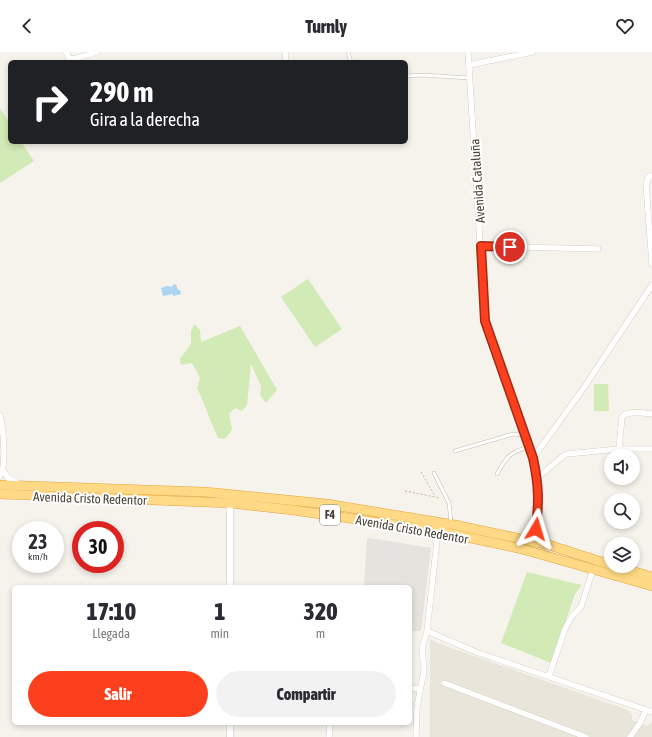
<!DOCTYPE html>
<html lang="es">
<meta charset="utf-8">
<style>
body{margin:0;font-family:"Asap Condensed",sans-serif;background:#f2f2f3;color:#2b2b33;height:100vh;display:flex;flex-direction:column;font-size:15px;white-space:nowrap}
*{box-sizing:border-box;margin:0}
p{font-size:13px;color:#7c7c81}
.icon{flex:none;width:22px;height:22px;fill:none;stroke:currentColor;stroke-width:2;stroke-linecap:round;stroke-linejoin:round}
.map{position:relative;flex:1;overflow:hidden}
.sheet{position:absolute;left:12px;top:533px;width:400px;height:140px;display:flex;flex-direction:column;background:#fff;border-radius:6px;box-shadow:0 2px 6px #0003}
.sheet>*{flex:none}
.top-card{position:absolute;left:8px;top:8px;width:400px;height:84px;border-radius:6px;box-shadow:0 2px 6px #0003;background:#202124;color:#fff;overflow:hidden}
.fabs{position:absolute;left:604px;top:397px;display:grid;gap:8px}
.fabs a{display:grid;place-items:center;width:36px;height:36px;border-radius:50%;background:#fff;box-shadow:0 2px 6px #0003;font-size:20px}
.speed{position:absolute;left:12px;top:469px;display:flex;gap:8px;font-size:20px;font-weight:700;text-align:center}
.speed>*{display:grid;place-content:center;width:52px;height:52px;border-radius:50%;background:#fff;box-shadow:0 2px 6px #0003;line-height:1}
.speed small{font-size:10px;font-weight:400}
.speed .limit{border:6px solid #d22;background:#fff;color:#111}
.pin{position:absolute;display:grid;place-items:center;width:34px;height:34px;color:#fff;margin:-17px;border:2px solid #fff;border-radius:50%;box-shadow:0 1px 4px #0007}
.me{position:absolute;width:44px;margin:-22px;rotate:7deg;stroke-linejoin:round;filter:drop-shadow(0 0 3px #0008)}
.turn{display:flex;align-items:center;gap:14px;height:84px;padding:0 16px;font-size:18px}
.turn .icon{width:52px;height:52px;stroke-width:2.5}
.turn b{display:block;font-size:28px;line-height:34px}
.eta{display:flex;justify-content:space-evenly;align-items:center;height:68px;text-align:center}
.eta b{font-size:24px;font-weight:800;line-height:28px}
.button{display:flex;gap:8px;margin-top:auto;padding:8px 16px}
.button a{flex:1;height:46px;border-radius:24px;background:#fc3f1d;color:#fff;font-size:16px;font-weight:800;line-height:46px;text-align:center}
.button a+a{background:#f2f2f3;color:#2b2b33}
header{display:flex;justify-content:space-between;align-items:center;height:52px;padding:0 16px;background:#fff;font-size:18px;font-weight:800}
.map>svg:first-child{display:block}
.residential{fill:#eae5da}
.industrial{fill:#e6e2dd}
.green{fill:#d2eab5}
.parking{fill:#e5e3e0}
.water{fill:#a9d4f2}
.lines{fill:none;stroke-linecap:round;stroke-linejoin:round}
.service-casing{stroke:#c2bbae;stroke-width:4}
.minor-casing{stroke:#c2bbae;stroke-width:6}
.tertiary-casing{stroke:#c2bbae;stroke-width:8}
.trunk-casing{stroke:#e0a43c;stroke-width:10}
.path{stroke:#c4b79f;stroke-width:1;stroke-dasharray:2 2;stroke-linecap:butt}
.service{stroke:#fff;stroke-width:3}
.minor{stroke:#fff;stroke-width:5.5}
.tertiary{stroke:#fff;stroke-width:7}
.trunk{stroke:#ffd985;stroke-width:9}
.route-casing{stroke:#a42913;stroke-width:10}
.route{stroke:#fc3f1d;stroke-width:7}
.labels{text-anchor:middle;stroke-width:4;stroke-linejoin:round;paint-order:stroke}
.shield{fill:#fff;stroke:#817c74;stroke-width:1}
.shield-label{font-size:12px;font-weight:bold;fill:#4b4439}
.street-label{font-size:13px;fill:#4b4439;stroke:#fff}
</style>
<header><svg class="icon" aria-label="back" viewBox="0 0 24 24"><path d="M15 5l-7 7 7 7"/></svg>Turnly<svg class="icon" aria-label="heart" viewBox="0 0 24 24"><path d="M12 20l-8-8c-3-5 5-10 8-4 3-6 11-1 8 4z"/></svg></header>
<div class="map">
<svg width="652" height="685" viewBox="0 0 652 685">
<rect width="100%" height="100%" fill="#f6f3ec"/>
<!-- residential -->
<path class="residential" d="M 430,587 L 440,592 L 628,658 L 632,662 L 632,668 L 648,674 L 652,669 L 652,685 L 430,685 Z"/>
<!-- industrial -->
<path class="industrial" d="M 369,486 L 431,496 L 421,579 L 410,579 L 410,535 L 364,535 L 367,487 Z"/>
<!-- green -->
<g class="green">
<path d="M 0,56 L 10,72 L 10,90 L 21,90 L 34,109 L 0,131 Z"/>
<path d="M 308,227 L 342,277 L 315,295 L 281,245 Z"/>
<path d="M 195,272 L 200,278 L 201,290 L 240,274 L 277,338 L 266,351 L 260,343 L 261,334 L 251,312 L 247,353 L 242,359 L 235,356 L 229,362 L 232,378 L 225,387 L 218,386 C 210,369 205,352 197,336 L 200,326 L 192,311 L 181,313 L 180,307 L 191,292 L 191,278 Z"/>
<path d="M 594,332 L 608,332 L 609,359 L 594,359 Z"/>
<path d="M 527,520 L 582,533 L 575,542 L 551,611 L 501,591 Z"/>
</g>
<!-- parking -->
<path class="parking" d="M 377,487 L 412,493 L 409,513 L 374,510 Z"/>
<!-- water -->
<path class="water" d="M 174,232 L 176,233 L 178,238 L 180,238 L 181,242 L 173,244 L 173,242 L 163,244 L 161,236 L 167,234 L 172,235 Z"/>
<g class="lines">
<defs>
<g id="service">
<path d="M 348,0 L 351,10"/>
<path d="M 406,24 L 423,23 L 469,26"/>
<path d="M 455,399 L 513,382 L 524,383"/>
<path d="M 434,421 L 449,451 L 451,470"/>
<path d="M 497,422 C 507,404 509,401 528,395"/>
</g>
<g id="minor">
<path d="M 66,0 L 69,6 L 74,7 L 97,0"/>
<path d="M 285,0 L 286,10"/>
<path d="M 468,0 L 485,269 L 533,406 C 540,435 539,461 533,489"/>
<path d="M 469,13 L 533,0"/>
<path d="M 652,124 L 649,124 L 646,132 L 652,212"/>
<path d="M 481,194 L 598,197"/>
<path d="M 0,363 C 3,375 7,413 0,424"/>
<path d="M 619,397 L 622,365 C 627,358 643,361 652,362"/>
<path d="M 533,406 L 583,337 L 652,233"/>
<path d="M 3,418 L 8,426 L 17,431"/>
<path d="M 537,426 L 562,405 L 567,402 L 619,397 L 652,397"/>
<path d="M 427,579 L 476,600 L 652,660"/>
<path d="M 549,624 L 565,577 L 572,564 L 581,555 L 593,517"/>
<path d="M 444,631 L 586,685"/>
<path d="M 410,636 L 420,637"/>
<path d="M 329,685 L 330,671"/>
<path d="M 416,685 L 417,655 L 424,618 L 422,596 L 427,579 L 438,479"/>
<path d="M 630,685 L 640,671 L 646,658"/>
</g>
<g id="tertiary">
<path d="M 230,451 L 230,535"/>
<path d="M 230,671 L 230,685"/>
</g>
<g id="trunk">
<path d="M 0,433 L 205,440 L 327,452 L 455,473 L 507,484 L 549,493 L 611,513"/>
<path d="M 0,442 L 230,451 L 293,458 L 438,479 L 522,497 L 652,534"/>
<path d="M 615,514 L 652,525"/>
</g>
</defs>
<!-- service casing -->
<use href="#service" class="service-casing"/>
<!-- minor casing -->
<use href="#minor" class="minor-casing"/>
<!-- tertiary casing -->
<use href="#tertiary" class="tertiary-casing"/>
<!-- trunk casing -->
<use href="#trunk" class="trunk-casing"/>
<!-- path -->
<g class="path">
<path d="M 421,420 L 435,444"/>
<path d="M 405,439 L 440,446"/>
</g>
<!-- service -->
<use href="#service" class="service"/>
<!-- minor -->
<use href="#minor" class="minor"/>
<!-- tertiary -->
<use href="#tertiary" class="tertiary"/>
<!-- trunk -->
<use href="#trunk" class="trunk"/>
</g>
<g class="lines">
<defs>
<path id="route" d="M 510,195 L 481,194 L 485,269 L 533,406 C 539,434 539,449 536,477"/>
</defs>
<!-- route casing -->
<use href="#route" class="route-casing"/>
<!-- route -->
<use href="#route" class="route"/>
</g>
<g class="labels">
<!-- shield labels -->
<rect class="shield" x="320" y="453" width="20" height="20" rx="3"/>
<g class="shield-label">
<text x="330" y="467">F4</text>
</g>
<!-- street labels -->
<g class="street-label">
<text transform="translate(477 129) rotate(-94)" y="5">Avenida Cataluña</text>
<text transform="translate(90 446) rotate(2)" y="5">Avenida Cristo Redentor</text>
<text transform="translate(412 477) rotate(10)" y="5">Avenida Cristo Redentor</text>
</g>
</g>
</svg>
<div class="fabs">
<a><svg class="icon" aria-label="sound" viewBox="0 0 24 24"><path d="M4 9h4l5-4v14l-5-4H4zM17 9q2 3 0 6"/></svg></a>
<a><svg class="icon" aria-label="search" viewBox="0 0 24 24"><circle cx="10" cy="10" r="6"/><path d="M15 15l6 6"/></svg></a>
<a><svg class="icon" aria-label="layers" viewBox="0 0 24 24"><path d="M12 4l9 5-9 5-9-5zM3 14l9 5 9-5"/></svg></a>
</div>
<div class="speed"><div>23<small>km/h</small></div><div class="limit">30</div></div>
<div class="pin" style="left:510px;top:195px;background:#d93025"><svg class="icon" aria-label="arrive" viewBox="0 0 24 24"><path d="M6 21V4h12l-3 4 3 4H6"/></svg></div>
<svg class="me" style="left:536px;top:477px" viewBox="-20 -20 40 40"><path d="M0-17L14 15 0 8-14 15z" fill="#fc3f1d" stroke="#fff" stroke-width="4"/></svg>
<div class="top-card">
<div class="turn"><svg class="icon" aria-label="right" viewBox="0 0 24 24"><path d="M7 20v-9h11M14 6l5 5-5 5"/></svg><div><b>290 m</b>Gira a la derecha</div></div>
</div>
<section class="sheet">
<div class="eta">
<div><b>17:10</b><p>Llegada</p></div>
<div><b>1</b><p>min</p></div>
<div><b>320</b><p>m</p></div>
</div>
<div class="button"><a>Salir</a><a>Compartir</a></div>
</section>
</div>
